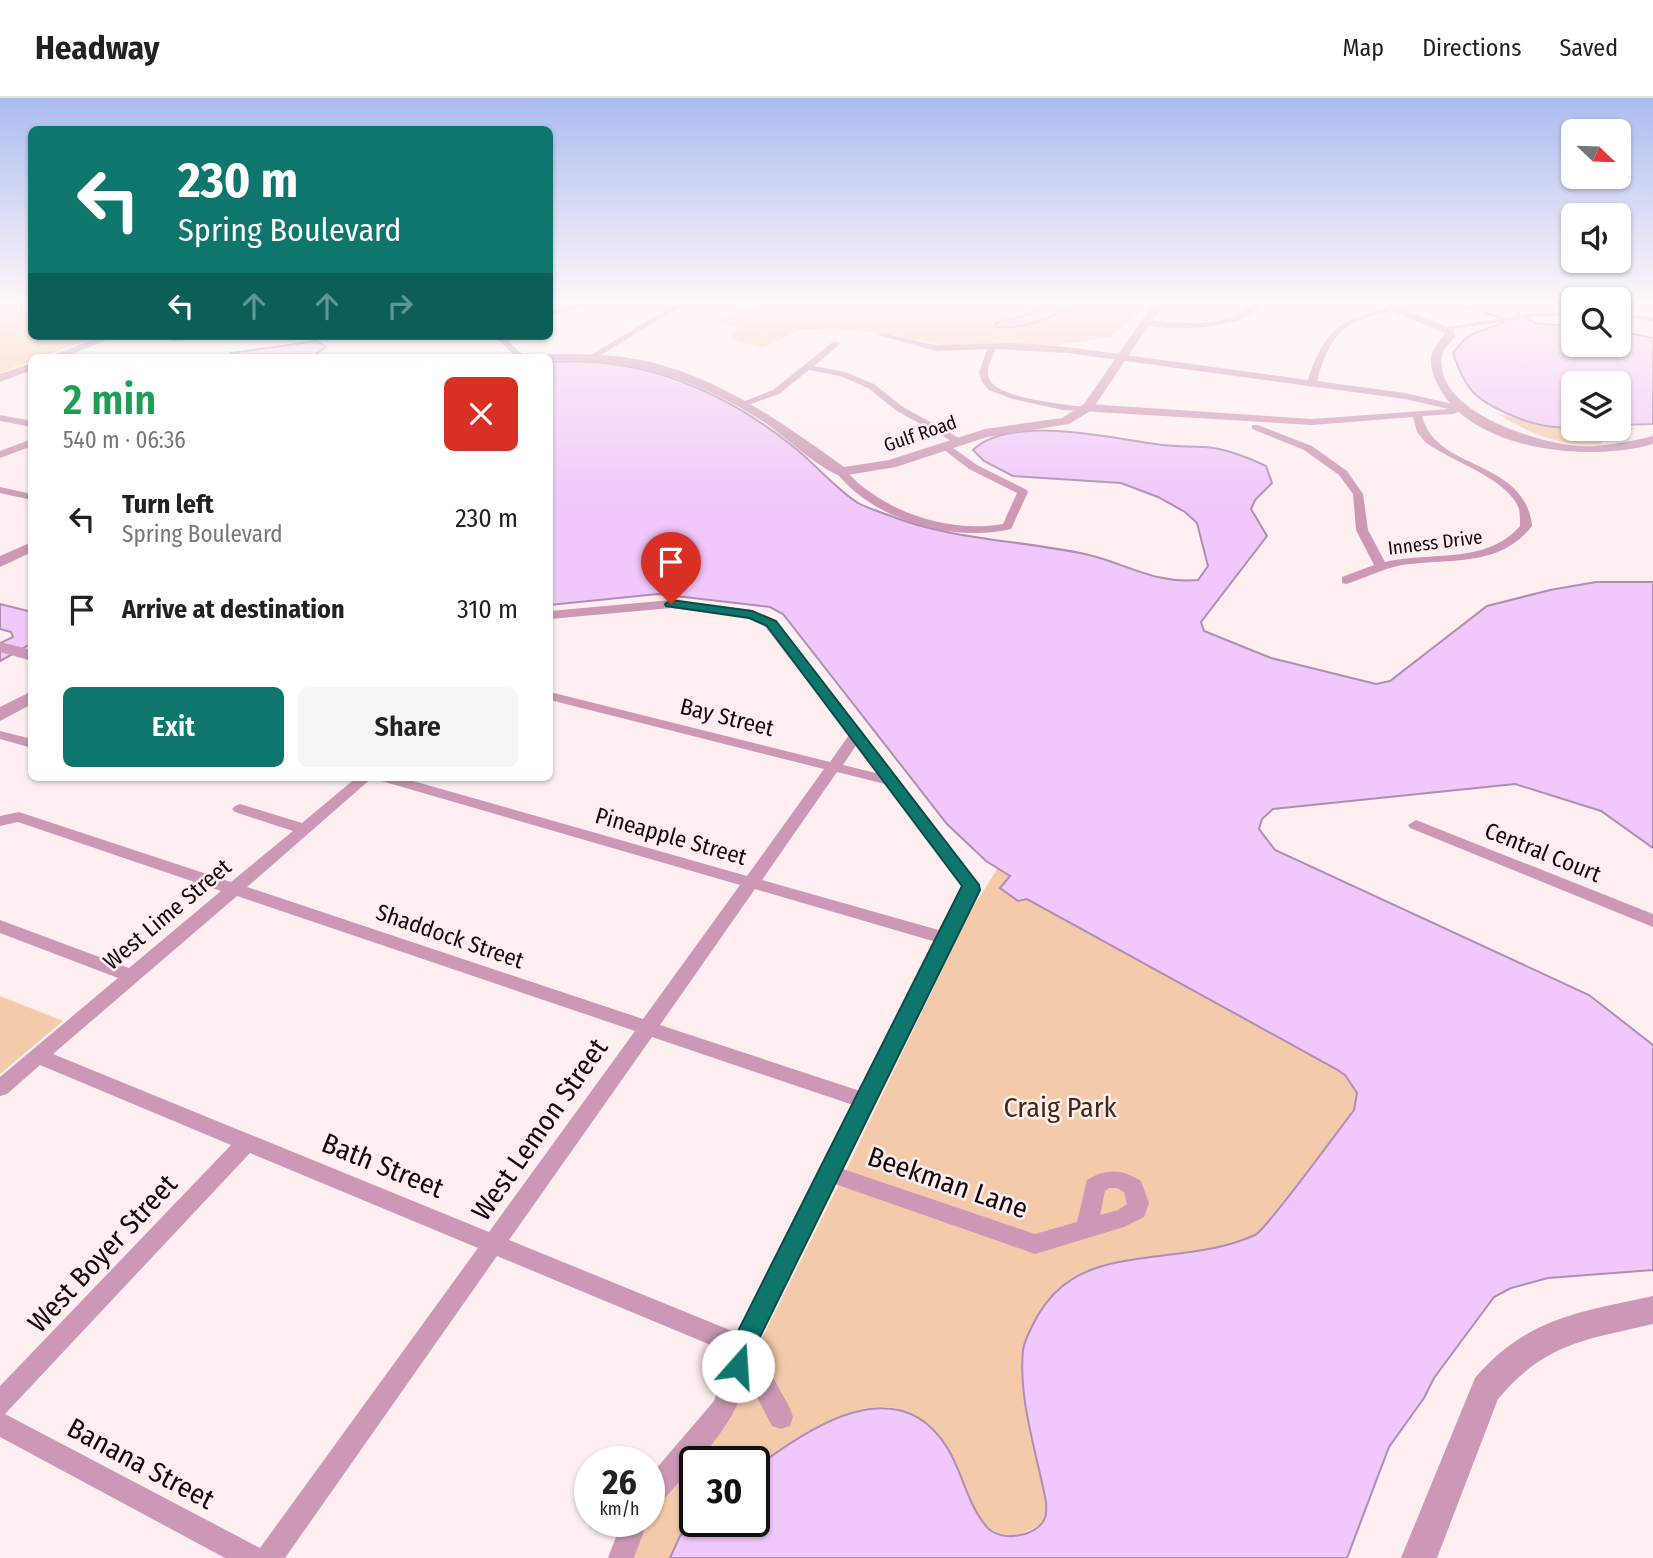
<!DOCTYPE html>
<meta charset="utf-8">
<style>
body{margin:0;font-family:"Fira Sans Condensed",sans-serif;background:#f6f6f6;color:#222;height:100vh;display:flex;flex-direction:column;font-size:26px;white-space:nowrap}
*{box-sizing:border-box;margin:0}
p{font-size:23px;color:#767676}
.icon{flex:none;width:38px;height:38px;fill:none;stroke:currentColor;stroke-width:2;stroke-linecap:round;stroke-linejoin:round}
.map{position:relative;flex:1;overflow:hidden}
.side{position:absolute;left:28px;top:256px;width:525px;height:427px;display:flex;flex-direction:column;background:#fff;border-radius:10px;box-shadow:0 2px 5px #0004}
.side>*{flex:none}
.hud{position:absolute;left:28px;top:28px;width:525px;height:214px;border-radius:10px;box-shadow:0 2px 5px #0004;background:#0f766e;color:#fff;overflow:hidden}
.needle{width:46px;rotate:113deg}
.fabs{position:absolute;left:1561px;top:21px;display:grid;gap:14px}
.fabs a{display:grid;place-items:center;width:70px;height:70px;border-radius:10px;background:#fff;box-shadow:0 2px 5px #0004;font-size:35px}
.speed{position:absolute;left:574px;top:1348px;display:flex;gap:14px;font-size:35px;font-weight:700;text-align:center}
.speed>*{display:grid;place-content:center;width:91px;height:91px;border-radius:50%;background:#fff;box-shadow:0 2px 5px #0004;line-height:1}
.speed small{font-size:18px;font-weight:400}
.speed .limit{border:4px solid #111;border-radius:10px;background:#fff;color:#111}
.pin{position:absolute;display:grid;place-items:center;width:60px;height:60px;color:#fff;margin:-72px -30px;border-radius:50% 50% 50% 0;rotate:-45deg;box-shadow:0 0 7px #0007}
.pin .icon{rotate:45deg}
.me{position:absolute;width:77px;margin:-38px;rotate:19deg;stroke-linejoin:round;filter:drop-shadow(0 0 5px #0008)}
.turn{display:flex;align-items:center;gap:24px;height:147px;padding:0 35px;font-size:32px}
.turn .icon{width:91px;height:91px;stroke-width:2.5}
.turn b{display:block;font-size:49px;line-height:60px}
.lanes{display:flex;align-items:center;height:66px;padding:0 35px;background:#0003;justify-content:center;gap:35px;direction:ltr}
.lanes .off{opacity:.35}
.round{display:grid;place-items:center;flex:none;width:74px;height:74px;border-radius:10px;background:#f6f6f6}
.headline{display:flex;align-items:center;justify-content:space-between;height:119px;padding:0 35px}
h1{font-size:42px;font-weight:600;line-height:52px;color:#1e9e55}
.primary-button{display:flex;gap:14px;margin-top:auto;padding:14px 35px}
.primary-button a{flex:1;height:80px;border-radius:10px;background:#0f766e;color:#fff;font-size:28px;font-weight:600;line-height:80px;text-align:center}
.primary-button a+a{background:#f6f6f6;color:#222}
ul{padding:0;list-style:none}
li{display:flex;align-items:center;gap:21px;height:91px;padding:0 35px}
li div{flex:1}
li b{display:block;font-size:26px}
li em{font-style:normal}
header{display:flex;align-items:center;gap:42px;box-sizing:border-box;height:98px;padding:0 35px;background:#fff;border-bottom:2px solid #e0e0e0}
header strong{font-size:33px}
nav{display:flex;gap:38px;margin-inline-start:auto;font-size:24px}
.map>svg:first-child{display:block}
.green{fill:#f3cbab}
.water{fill:#f0c8fb;stroke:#ae8eb3;stroke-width:2}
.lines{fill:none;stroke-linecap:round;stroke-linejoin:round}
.minor{fill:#cc98b5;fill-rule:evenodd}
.tertiary{fill:#cc98b5;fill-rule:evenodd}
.route{fill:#0f766e;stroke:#0a4d48;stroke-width:2}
.labels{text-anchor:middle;stroke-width:5;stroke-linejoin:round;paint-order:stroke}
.far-street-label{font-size:19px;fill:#14080a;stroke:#feeef0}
.street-label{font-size:23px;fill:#14080a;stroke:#feeef0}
.near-park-label{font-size:28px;fill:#442a13;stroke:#feeef0}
.near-street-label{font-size:28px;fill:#14080a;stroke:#feeef0}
</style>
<header>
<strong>Headway</strong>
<nav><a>Map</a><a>Directions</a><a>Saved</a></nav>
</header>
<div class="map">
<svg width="1653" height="1460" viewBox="0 0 1653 1460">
<rect width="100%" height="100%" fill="#feeef0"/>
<!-- green -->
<g class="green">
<path d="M 0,203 L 31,203 L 32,238 L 98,238 L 42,259 L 32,259 L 31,263 L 0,275 Z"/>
<path d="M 773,203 L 1056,203 L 1034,215 L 1010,219 L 1017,228 L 1064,214 L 1082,203 L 1148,203 L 1135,219 L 1111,239 L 1056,247 L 951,248 L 881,235 L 821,231 L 802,231 L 762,250 L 733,242 L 731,237 L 737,228 L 716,224 L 735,214 Z"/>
<path d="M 1497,315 L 1534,326 L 1569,331 L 1638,330 C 1626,333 1608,334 1601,346 C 1565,350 1527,335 1497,315 Z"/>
<path d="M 998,770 L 1010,778 L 1000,790 L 1018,803 L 1027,800 L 1345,976 L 1357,995 L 1354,1012 L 1258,1136 L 1212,1150 L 1119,1164 L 1088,1172 L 1071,1180 L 1055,1194 L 1031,1229 L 1023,1250 L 1027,1308 L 1046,1404 L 1046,1418 C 1040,1428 1032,1431 1021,1436 C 972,1454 964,1373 944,1345 C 933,1330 917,1316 898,1311 C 854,1298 787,1346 754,1371 L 754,1363 L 695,1363 L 695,1422 L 674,1449 L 670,1460 L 634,1460 L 642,1438 L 660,1404 L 739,1302 L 758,1248 L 848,1068 L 971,812 Z"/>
<path d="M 0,898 L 63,923 L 0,976 Z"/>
</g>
<!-- water -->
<g class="water">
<path d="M 1056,203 L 1082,203 C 1059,216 1024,233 997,229 L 996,225 L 1034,215 Z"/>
<path d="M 1465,203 L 1520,203 L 1523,210 L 1517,216 L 1536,225 L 1573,229 L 1573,247 L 1619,247 L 1619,233 L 1653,240 L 1653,326 L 1619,327 L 1619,285 L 1573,285 L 1573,327 C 1548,336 1491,313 1473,294 C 1463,283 1458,269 1453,255 C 1474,227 1478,237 1504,224 L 1501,220 L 1464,208 Z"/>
<path d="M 317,243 L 326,249 L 312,259 L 231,259 L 230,255 Z"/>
<path d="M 550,264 C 640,258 720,291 790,346 C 814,364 833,389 858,405 C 867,410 878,413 888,417 C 951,442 1019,442 1085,456 C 1126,465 1153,486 1198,482 L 1208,468 L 1197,425 L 1185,414 L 1158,399 L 1121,385 L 1013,378 L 984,363 L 973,352 C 1009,316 1110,340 1156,346 C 1172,349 1188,348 1204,349 C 1225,350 1247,359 1266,368 L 1272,385 L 1255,402 L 1251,411 L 1267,438 L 1201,524 L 1204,533 L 1271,560 L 1376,586 L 1390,583 L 1487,508 L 1550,492 L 1596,484 L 1653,484 L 1653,750 L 1601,713 L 1515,686 L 1273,711 L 1262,721 L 1259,731 L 1275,752 L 1589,897 L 1653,947 L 1653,1172 L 1548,1180 L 1511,1190 L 1494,1199 L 1434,1280 L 1424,1300 L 1389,1349 L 1347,1460 L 670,1460 L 680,1438 L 695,1422 L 754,1423 L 754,1371 C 809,1329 899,1269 948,1351 C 963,1376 967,1405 986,1428 C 1000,1446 1038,1438 1045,1420 C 1047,1415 1046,1409 1046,1404 C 1037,1356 1018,1301 1023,1252 C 1025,1240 1032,1228 1038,1217 C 1057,1185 1083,1171 1119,1164 C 1164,1155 1213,1156 1255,1137 C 1267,1131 1340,1030 1354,1012 L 1357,995 L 1345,977 L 1336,971 L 1027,801 L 1018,803 L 1000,790 L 1010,778 L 986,763 L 947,726 L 783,516 L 770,509 L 658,496 L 550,507 Z"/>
<path d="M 0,506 L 32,514 L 31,546 L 0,563 L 0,545 L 13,539 L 11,534 L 0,531 Z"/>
</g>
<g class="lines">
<!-- minor -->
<g class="minor">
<path d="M 595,203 L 609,203 L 550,217 L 550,213 Z"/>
<path d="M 681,203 L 690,203 L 594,261 L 587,259 Z"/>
<path d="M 1255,203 L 1263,203 C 1257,211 1251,217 1241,221 C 1220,230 1161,235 1141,224 L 1145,222 C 1180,225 1229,232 1255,203 Z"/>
<path d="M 1394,208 L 1397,212 C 1344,224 1333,230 1317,283 L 1405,295 L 1470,310 L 1470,314 L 1459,313 L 1454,316 L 1422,318 C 1436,374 1525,360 1532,428 C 1499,470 1449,460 1402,467 C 1382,471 1365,480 1346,486 L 1342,485 L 1342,479 L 1374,467 L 1356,432 L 1353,396 L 1339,377 L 1304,352 L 1252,331 L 1252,327 L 1258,327 L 1312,348 L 1347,373 L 1363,396 L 1368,432 L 1385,464 C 1431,453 1486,467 1520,428 C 1520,422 1520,416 1519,411 C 1508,380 1450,363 1425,344 L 1417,334 L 1413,319 L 1312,327 L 1063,312 L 1013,301 L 989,292 L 982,284 L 979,275 L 987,251 L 936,253 L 878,237 L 882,235 L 936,247 L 1015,245 L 1067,249 L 1308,282 C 1325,230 1342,220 1394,208 ZM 996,251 L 1067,255 L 1405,301 L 1449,311 L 1312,321 L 1088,306 L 1083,309 C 1063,306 1000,301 990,282 C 984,273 992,260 996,251 Z"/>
<path d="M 1573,213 L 1573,217 L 1527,220 L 1446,232 L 1442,230 L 1527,216 Z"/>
<path d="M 1619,215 L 1653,219 L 1653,223 L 1619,219 Z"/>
<path d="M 146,238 L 206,238 L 175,243 Z"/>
<path d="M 494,238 L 503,238 L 525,259 L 516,259 Z"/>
<path d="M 834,243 L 841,245 L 814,268 L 845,274 L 874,286 L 903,309 L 961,341 L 961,345 L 955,345 L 897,313 L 868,290 L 840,278 L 809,272 L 779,296 L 745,308 L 740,305 L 773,292 Z"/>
<path d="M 0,317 L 32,323 L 32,329 L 0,323 Z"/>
<path d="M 32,341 L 32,348 L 0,360 L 0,353 Z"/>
<path d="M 943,347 L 949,347 L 977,367 L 1027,392 L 1028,394 L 1011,431 C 953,445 873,422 836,374 L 845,372 C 882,413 948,436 1003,426 L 1017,395 L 969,371 L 943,351 Z"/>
<path d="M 0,389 L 32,396 L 32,402 L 0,395 Z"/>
<path d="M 671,502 L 752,512 L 771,520 L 862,633 L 979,787 L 979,792 L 843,1071 L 1035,1136 L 1077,1124 L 1087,1082 C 1106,1070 1122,1071 1141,1083 L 1149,1105 L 1144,1119 L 1124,1129 L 1035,1156 L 835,1086 L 756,1249 L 790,1310 L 793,1319 L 790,1328 L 781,1331 L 772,1328 L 747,1280 C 734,1332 691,1369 658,1408 L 649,1412 L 649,1379 L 714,1303 L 730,1255 L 497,1158 L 285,1460 L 225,1460 L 0,1339 L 0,1288 L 231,1047 L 40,967 L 7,996 L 0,998 L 0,979 L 118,880 L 0,835 L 0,822 L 129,870 L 221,793 L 18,724 L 0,728 L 0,718 L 19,714 L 25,716 L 231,784 L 293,733 L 235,714 L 232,711 L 235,708 L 240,706 L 302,725 L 357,679 L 373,679 L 247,789 L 643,921 L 740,787 L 378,682 L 376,679 L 399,679 L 747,778 L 824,671 L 550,602 L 550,594 L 830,664 L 849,637 L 763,526 L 749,519 L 671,510 L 550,521 L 550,513 ZM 857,646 L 880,676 L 843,667 ZM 837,674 L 889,687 L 963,788 L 942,833 L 762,782 ZM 755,791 L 936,844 L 860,993 L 660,927 ZM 237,798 L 635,933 L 489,1134 L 53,956 ZM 652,939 L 853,1007 L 737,1235 L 509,1142 ZM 250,1055 L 478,1150 L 260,1450 L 5,1316 ZM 1109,1090 L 1117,1090 L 1124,1094 L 1127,1106 L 1118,1112 L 1100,1117 L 1105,1093 Z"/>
<path d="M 0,633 L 32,641 L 32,650 L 0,641 Z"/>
<path d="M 1416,722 L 1653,816 L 1653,829 L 1410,730 L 1408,727 Z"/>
<path d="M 622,1423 L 648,1423 L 634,1460 L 608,1460 Z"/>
</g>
<!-- tertiary -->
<g class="tertiary">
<path d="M 1155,203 L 1165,203 L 1092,312 L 1069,326 L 987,339 L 896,369 L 841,378 C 822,373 785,339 767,326 C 693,278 637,263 550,262 L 550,259 L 544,259 L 550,256 C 579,256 607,256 636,261 C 715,276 780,323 844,369 L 889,362 L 985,331 L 1062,320 L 1084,306 Z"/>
<path d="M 1383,203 L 1394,203 L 1413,215 L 1453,231 L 1455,239 L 1443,253 C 1427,312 1537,345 1579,348 C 1605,349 1628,344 1653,338 L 1653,346 C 1589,365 1464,353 1435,281 C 1428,263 1429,252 1444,238 L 1444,235 L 1398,216 Z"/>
<path d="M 101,238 L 116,238 L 65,259 L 49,259 Z"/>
<path d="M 32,265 L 32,272 L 0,284 L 0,276 Z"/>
<path d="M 32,444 L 32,454 L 0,469 L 0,458 Z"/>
<path d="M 0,544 L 32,552 L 32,563 L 0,554 Z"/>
<path d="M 32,593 L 32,606 L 0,623 L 0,609 Z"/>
<path d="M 1653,1198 L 1653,1226 C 1585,1242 1545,1245 1498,1301 L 1437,1460 L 1401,1460 L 1475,1280 C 1526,1220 1580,1214 1653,1198 Z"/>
</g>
</g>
<!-- sky -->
<linearGradient id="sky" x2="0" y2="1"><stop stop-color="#abbcf0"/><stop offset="0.5" stop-color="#fff7f8"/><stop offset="1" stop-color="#fff7f8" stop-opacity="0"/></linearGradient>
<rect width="1653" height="407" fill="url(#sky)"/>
<!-- route -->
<path class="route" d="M 671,502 L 752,513 L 776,523 L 979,787 L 980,792 L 754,1251 L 746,1277 L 738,1280 L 729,1277 L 726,1268 L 734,1241 L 962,788 L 767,528 L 749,520 L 666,508 L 665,506 Z"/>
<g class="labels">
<!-- far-street labels -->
<g class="far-street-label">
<text transform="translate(920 335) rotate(-19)" y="7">Gulf Road</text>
<text transform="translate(1435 444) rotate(-7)" y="7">Inness Drive</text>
</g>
<!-- street labels -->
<g class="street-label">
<text transform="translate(727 619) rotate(14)" y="8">Bay Street</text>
<text transform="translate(671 738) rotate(16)" y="8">Pineapple Street</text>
<text transform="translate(1543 754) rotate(22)" y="8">Central Court</text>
<text transform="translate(167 816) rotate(-40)" y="8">West Lime Street</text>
<text transform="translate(450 838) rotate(19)" y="8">Shaddock Street</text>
</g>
<!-- near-park labels -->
<g class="near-park-label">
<text x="1060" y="1019">Craig Park</text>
</g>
<!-- near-street labels -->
<g class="near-street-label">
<text transform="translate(539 1031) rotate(-55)" y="10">West Lemon Street</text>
<text transform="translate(383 1067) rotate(22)" y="10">Bath Street</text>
<text transform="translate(948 1084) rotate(19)" y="10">Beekman Lane</text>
<text transform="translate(102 1155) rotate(-47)" y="10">West Boyer Street</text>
<text transform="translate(141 1365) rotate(28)" y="10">Banana Street</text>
</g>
</g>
</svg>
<div class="fabs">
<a><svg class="needle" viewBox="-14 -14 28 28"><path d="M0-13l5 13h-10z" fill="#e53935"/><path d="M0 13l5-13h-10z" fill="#767676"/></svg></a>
<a><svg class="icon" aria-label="sound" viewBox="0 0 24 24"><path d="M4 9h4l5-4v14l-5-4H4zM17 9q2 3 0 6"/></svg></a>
<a><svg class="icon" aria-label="search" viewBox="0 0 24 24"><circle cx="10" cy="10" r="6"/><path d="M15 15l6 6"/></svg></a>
<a><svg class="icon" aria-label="layers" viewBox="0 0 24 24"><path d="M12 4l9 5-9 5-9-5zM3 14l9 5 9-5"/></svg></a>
</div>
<div class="speed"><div>26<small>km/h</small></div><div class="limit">30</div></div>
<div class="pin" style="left:671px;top:506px;background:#d93025"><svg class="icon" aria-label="arrive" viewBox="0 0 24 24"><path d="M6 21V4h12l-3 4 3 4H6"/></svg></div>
<svg class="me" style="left:738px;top:1268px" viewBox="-20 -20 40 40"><circle r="19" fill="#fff"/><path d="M0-13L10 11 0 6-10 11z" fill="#0f766e"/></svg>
<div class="hud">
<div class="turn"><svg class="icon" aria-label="left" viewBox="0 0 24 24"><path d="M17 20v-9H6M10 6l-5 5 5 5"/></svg><div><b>230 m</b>Spring Boulevard</div></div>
<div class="lanes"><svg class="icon" aria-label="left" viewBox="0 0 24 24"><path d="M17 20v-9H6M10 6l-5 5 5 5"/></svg><svg class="icon off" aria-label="ahead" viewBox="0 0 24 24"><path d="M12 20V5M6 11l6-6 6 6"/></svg><svg class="icon off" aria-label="ahead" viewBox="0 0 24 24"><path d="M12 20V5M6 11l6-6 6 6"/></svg><svg class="icon off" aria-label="right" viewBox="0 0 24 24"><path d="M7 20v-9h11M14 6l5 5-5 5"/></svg></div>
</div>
<section class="side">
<div class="headline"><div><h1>2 min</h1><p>540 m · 06:36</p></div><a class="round" style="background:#d93025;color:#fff"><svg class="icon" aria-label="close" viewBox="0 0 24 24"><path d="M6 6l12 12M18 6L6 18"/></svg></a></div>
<ul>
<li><svg class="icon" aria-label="left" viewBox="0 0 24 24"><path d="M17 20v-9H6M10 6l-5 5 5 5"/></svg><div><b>Turn left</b><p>Spring Boulevard</p></div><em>230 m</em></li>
<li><svg class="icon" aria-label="arrive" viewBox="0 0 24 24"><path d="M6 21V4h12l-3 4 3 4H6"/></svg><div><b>Arrive at destination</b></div><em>310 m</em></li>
</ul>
<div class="primary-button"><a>Exit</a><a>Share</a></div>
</section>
</div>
